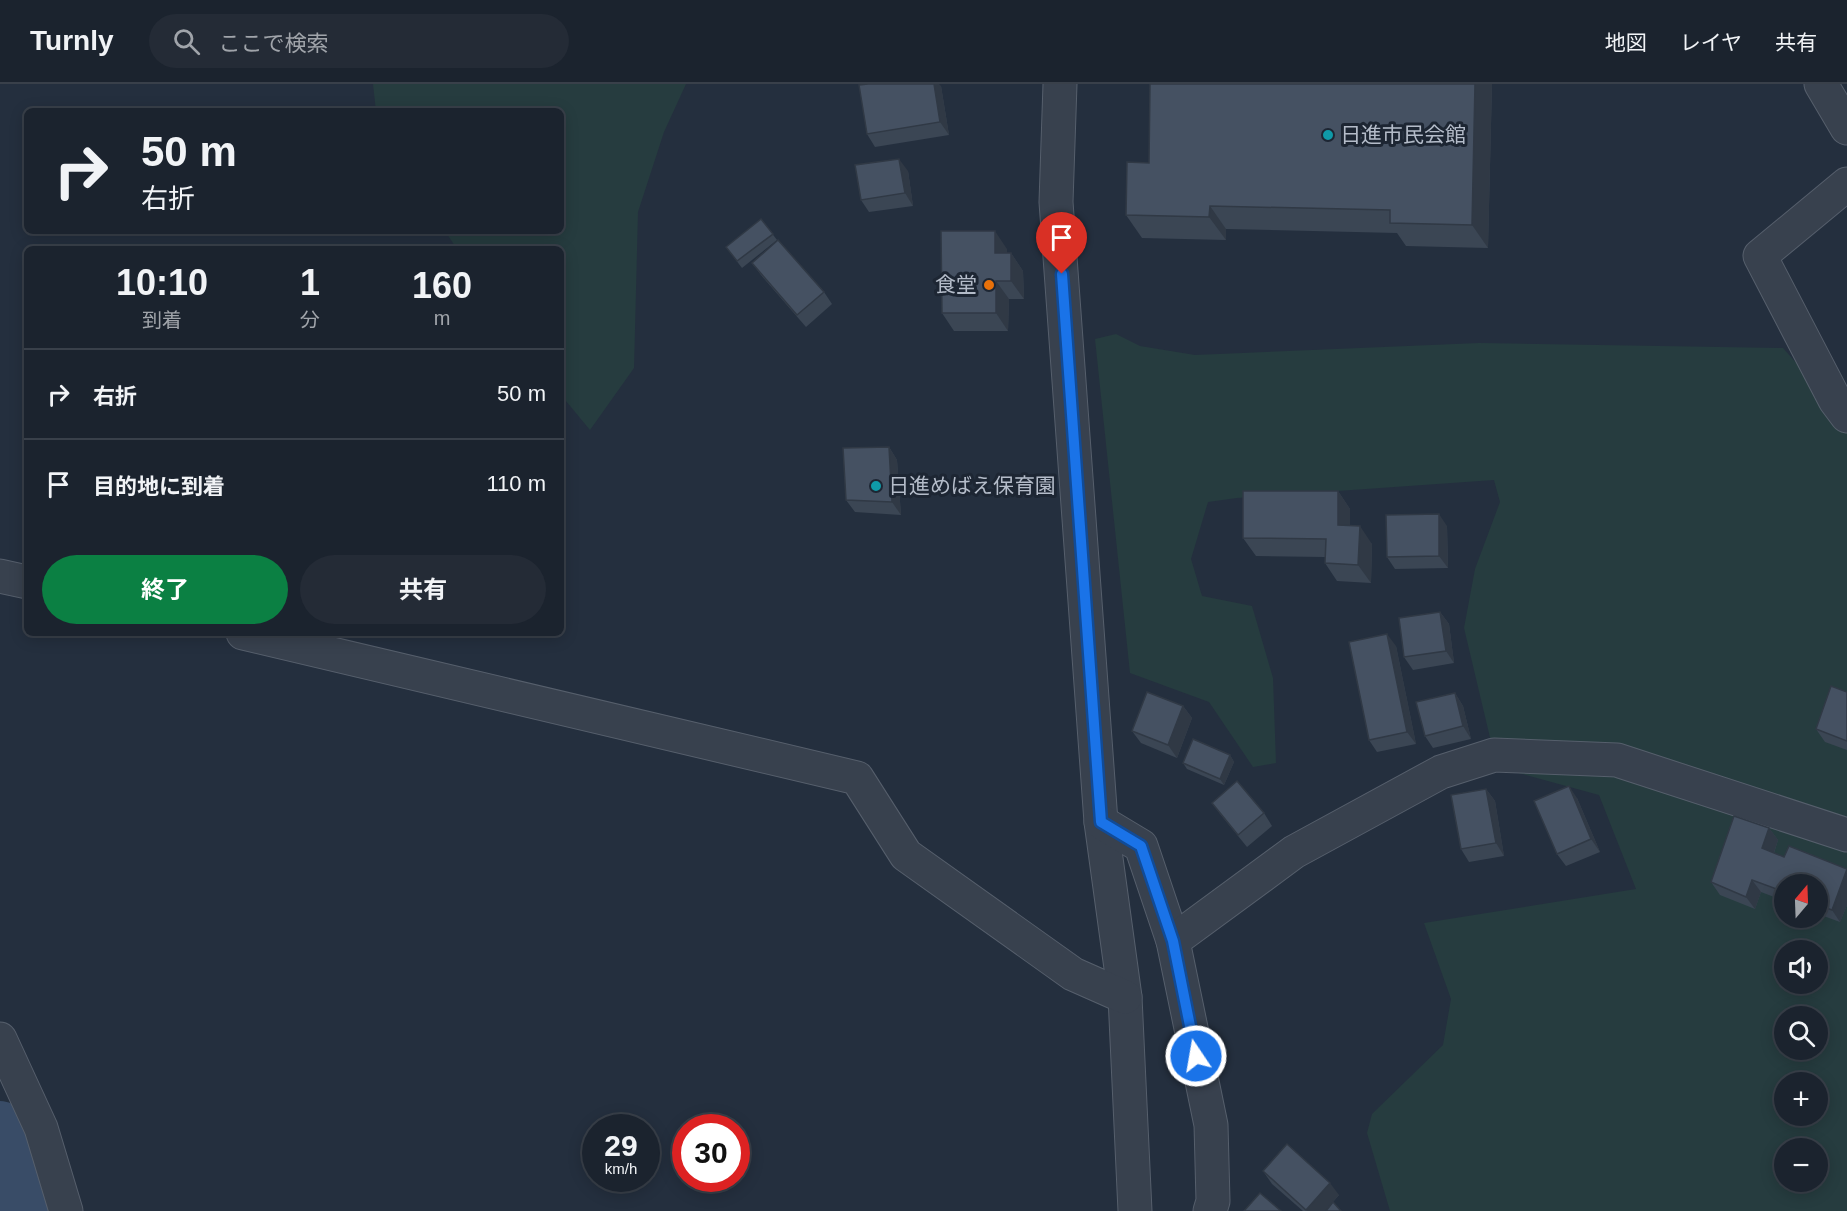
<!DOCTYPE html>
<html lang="ja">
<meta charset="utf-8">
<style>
body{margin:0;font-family:Helvetica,"Noto Sans JP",sans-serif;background:#242b36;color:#f1f3f6;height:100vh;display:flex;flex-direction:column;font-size:22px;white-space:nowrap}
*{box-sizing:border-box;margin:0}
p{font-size:20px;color:#a0a4aa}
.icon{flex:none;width:33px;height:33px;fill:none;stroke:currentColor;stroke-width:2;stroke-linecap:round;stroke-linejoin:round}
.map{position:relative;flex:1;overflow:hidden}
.drawer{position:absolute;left:24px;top:162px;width:540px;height:390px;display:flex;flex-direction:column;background:#1b232e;border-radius:9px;box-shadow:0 3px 15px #0003,0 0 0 2px #39404a}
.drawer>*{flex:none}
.hud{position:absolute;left:24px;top:24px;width:540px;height:126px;border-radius:9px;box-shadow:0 3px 15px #0003,0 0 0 2px #39404a;background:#1b232e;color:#f1f3f6;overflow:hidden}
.needle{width:39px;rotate:19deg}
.buttons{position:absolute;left:1774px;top:790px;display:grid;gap:12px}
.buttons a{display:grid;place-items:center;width:54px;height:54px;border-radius:50%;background:#1b232e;box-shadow:0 3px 15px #0003,0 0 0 2px #39404a;font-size:30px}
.speed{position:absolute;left:582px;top:1030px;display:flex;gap:12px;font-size:30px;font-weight:700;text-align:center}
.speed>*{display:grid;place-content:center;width:78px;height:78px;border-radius:50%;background:#1b232e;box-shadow:0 3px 15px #0003,0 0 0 2px #39404a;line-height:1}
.speed small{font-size:15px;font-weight:400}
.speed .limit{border:9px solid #d22;background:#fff;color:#111}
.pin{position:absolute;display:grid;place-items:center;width:51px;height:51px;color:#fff;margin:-62px -26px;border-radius:50% 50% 50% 0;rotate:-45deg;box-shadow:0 0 6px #0007}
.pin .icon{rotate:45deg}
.me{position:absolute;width:66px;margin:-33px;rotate:348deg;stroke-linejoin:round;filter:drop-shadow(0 0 4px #0008)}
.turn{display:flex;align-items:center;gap:21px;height:126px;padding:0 18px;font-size:27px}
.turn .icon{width:78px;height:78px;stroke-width:2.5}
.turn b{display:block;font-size:42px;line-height:51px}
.eta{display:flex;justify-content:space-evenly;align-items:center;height:102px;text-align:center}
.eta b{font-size:36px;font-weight:700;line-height:42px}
.primary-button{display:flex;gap:12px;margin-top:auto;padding:12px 18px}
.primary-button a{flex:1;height:69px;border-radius:36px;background:#0b8043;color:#fff;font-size:24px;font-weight:700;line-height:69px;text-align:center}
.primary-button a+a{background:#242b36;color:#f1f3f6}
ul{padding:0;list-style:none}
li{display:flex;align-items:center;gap:18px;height:90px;padding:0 18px;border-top:2px solid #39404a}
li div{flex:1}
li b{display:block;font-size:22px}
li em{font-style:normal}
header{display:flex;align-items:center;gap:36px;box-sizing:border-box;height:84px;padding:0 30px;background:#1b232e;border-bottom:2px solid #39404a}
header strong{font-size:28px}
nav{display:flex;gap:33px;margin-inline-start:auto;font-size:21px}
.search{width:420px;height:54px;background:#242b36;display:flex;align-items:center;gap:15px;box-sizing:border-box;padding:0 21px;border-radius:33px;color:#a0a4aa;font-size:22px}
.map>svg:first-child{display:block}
.green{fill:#263c3f;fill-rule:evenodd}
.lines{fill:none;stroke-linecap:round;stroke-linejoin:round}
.river{stroke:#394c67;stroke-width:58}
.minor-casing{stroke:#565f6c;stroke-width:35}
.minor{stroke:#38414e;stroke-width:33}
.wall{fill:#3b4654}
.shaded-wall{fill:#303945}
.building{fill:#455162;stroke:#303945;stroke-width:1.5}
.route-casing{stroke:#114b97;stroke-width:15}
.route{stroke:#1a73e8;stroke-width:10}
.culture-dot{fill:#0f9aa8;stroke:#1d2633;stroke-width:2}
.food-dot{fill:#e8710a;stroke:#1d2633;stroke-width:2}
.labels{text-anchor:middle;stroke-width:6;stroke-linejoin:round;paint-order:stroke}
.poi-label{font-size:21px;fill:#b4bcc9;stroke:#1d2633;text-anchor:start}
</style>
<header>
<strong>Turnly</strong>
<div class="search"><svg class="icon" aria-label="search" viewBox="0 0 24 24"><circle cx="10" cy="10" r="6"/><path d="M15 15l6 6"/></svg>ここで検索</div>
<nav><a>地図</a><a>レイヤ</a><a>共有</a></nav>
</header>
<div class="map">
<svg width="1847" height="1127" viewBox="0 0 1847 1127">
<rect width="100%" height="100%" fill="#242f3e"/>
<!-- green -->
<g class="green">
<path d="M 373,0 L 686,0 L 664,48 L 638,128 L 634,284 L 590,346 L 561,311 L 561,165 L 457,165 L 445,147 L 561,147 L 561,27 L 376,27 Z"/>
<path d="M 1116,250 L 1140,262 L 1195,271 L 1479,259 L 1783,264 L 1847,336 L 1847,1127 L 1390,1127 L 1367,1049 L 1372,1030 L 1443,961 L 1451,915 L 1424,839 L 1636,805 L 1599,711 L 1497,683 L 1464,544 L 1475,485 L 1500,418 L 1494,396 L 1237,414 L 1208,418 L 1191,475 L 1202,512 L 1252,522 L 1273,594 L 1276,679 L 1253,683 L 1209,618 L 1130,589 L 1095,255 ZM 1785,801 L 1818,801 L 1818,834 L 1785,834 ZM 1785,867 L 1818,867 L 1818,900 L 1785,900 ZM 1785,933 L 1818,933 L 1818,966 L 1785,966 ZM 1785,999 L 1818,999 L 1818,1032 L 1785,1032 ZM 1785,1065 L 1818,1065 L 1818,1098 L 1785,1098 Z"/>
</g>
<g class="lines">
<!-- river -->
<path class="river" d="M 0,1046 L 23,1127"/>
<defs>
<g id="minor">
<path d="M 1060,0 L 1056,118 L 1101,738 L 1125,913 L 1135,1127"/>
<path d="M 1821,0 L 1847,44"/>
<path d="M 1847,100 L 1760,172 L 1835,316 L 1847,332"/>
<path d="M 0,492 L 27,498"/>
<path d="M 243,549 L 857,694 L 906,771 L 1073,890 L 1125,913"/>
<path d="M 1101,738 L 1141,762 L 1173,857"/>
<path d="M 0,955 L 41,1044 L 66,1127"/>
<path d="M 1210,1127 L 1213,1117 L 1211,1041 L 1173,857 L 1294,768 L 1441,688 L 1494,671 L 1617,676 L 1847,751"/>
</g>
</defs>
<!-- minor casing -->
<use href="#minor" class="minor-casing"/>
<!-- minor -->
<use href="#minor" class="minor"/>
</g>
<!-- wall -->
<g class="wall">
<path d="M 1492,0 L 1488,164 L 1406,162 L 1397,149 L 1226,145 L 1226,156 L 1142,154 L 1126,131 L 1149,79 Z"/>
<path d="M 941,2 L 949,51 L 875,63 L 867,50 Z"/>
<path d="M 908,87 L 913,122 L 869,128 L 861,116 Z"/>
<path d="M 761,135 L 777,156 L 742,184 L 726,163 Z"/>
<path d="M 1007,165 L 1007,169 L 1011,169 L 1023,187 L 1024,215 L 1009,215 L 1008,247 L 954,247 L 942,229 Z"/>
<path d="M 752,179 L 824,208 L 832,220 L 806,243 L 761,191 Z"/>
<path d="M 889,363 L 897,376 L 901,431 L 855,428 L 846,416 Z"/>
<path d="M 1338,407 L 1350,425 L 1350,442 L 1372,460 L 1371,499 L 1337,497 L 1325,479 L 1325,473 L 1256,472 L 1243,454 Z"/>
<path d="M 1447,442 L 1448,484 L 1395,485 L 1387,473 Z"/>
<path d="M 1440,528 L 1449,540 L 1454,579 L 1413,586 L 1404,573 Z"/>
<path d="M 1396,562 L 1416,660 L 1377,668 L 1369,656 Z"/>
<path d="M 1847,608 L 1847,666 L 1825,658 L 1816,645 Z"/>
<path d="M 1455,609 L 1463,622 L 1471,655 L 1433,664 L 1425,652 Z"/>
<path d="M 1183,622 L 1192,634 L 1177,674 L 1141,659 L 1132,647 Z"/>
<path d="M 1230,671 L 1234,678 L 1224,701 L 1187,685 L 1183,679 Z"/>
<path d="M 1486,705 L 1495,717 L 1504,772 L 1469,778 L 1461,765 Z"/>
<path d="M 1577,714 L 1600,768 L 1566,782 L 1557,770 Z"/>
<path d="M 1212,719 L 1264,729 L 1272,742 L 1247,763 L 1221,731 Z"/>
<path d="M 1734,732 L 1769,744 L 1778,756 L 1774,769 L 1784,773 L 1789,762 L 1847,785 L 1847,821 L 1840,838 L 1818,830 L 1818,801 L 1785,801 L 1785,817 L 1761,808 L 1755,825 L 1720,811 L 1711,798 Z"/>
<path d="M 1263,1087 L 1339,1111 L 1325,1127 L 1303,1127 L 1272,1100 Z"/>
</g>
<!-- shaded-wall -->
<g class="shaded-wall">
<path d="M 934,0 L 939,0 L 941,2 L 949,51 L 940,38 Z"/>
<path d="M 1475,0 L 1492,0 L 1488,164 L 1472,141 Z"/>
<path d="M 899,75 L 908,87 L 913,122 L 905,109 Z"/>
<path d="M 1210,122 L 1226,145 L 1226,156 L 1209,133 Z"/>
<path d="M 995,147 L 1007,165 L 1007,187 L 995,169 Z"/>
<path d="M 1011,169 L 1023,187 L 1024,215 L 1011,197 Z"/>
<path d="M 996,197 L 1009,215 L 1008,247 L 996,229 Z"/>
<path d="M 889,363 L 897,376 L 901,431 L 892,418 Z"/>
<path d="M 1338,407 L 1350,425 L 1350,459 L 1338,441 Z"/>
<path d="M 1439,430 L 1447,442 L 1448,484 L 1439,472 Z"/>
<path d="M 1360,442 L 1372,460 L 1371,499 L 1358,481 Z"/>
<path d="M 1440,528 L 1449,540 L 1454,579 L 1446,567 Z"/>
<path d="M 1387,550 L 1396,562 L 1416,660 L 1407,648 Z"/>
<path d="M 1455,609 L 1463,622 L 1471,655 L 1463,642 Z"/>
<path d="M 1183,622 L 1192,634 L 1177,674 L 1168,661 Z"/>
<path d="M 1230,671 L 1234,678 L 1224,701 L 1220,695 Z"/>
<path d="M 1569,702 L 1577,714 L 1600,768 L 1591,755 Z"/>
<path d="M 1486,705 L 1495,717 L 1504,772 L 1496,759 Z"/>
<path d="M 1769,744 L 1778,756 L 1771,777 L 1762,764 Z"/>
<path d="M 1847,787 L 1847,821 L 1840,838 L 1832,826 Z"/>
<path d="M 1752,796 L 1761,808 L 1755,825 L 1746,813 Z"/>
<path d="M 1330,1099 L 1339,1111 L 1325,1127 L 1307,1127 L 1306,1126 Z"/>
</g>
<!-- building -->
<g class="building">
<path d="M 868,0 L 934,0 L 940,38 L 867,50 L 859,1 Z"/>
<path d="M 1150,0 L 1475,0 L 1472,141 L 1390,139 L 1390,126 L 1210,122 L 1209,133 L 1126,131 L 1127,78 L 1149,79 Z"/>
<path d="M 899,75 L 905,109 L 861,116 L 855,81 Z"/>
<path d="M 761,135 L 773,150 L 737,177 L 726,163 Z"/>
<path d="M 941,147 L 995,147 L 995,169 L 1011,169 L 1011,197 L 996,197 L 996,229 L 942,229 Z"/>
<path d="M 778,156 L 824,208 L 797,231 L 752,179 Z"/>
<path d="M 889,363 L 892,418 L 846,416 L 843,364 Z"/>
<path d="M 1243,407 L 1338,407 L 1338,441 L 1360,442 L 1358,481 L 1325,479 L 1326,455 L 1243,454 Z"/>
<path d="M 1439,430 L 1439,472 L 1387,473 L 1386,431 Z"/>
<path d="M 1440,528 L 1446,567 L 1404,573 L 1399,534 Z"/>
<path d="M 1387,550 L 1407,648 L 1369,656 L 1349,558 Z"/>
<path d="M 1831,602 L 1847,608 L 1847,657 L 1816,645 Z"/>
<path d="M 1147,608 L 1183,622 L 1168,661 L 1132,647 Z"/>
<path d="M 1455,609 L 1463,642 L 1425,652 L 1416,618 Z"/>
<path d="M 1193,655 L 1230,671 L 1220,695 L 1183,679 Z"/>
<path d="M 1237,697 L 1264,729 L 1238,751 L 1212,719 Z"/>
<path d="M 1569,702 L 1591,755 L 1557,770 L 1534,717 Z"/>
<path d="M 1486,705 L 1496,759 L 1461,765 L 1451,711 Z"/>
<path d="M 1734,732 L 1769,744 L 1762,764 L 1784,773 L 1789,762 L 1847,785 L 1832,826 L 1818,821 L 1818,801 L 1785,801 L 1785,808 L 1752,796 L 1746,813 L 1711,798 Z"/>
<path d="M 1287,1060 L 1330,1099 L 1306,1126 L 1263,1087 Z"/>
<path d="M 1260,1109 L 1281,1127 L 1244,1127 Z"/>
<path d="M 1333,1118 L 1341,1127 L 1326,1127 Z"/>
</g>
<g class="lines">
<defs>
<path id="route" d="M 1062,190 L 1101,738 L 1141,762 L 1173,857 L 1196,972"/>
</defs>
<!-- route casing -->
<use href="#route" class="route-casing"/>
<!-- route -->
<use href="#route" class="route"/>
</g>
<!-- markers -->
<g class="culture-dot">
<circle cx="1328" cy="51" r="6"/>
<circle cx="876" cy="402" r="6"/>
</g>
<circle class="food-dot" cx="989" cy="201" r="6"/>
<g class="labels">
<!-- poi labels -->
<g class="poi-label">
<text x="1340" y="58">日進市民会館</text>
<text x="977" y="208" text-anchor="end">食堂</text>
<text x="888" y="409">日進めばえ保育園</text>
</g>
</g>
</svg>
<div class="buttons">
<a><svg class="needle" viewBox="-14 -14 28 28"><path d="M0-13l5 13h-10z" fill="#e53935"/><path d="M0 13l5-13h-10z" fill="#a0a4aa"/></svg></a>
<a><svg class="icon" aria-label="sound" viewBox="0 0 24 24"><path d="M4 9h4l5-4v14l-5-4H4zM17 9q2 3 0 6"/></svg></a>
<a><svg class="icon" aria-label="search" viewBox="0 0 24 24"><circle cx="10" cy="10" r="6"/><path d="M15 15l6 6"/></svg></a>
<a>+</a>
<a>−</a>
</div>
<div class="speed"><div>29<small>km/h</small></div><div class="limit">30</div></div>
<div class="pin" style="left:1062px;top:190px;background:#d93025"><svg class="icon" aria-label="arrive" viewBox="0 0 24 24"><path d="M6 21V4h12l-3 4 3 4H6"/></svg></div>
<svg class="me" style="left:1196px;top:972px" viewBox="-20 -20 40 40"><circle r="17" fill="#1a73e8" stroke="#fff" stroke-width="3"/><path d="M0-11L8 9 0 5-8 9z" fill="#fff"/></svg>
<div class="hud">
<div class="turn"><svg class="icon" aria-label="right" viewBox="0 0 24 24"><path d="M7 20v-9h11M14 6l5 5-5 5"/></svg><div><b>50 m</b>右折</div></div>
</div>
<section class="drawer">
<div class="eta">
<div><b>10:10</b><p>到着</p></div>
<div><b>1</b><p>分</p></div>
<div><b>160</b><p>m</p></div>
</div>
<ul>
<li><svg class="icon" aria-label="right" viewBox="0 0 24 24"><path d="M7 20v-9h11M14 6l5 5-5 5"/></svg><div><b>右折</b></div><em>50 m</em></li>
<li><svg class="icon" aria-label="arrive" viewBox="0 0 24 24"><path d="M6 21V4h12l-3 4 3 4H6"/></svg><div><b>目的地に到着</b></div><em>110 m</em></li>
</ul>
<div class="primary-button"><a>終了</a><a>共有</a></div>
</section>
</div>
